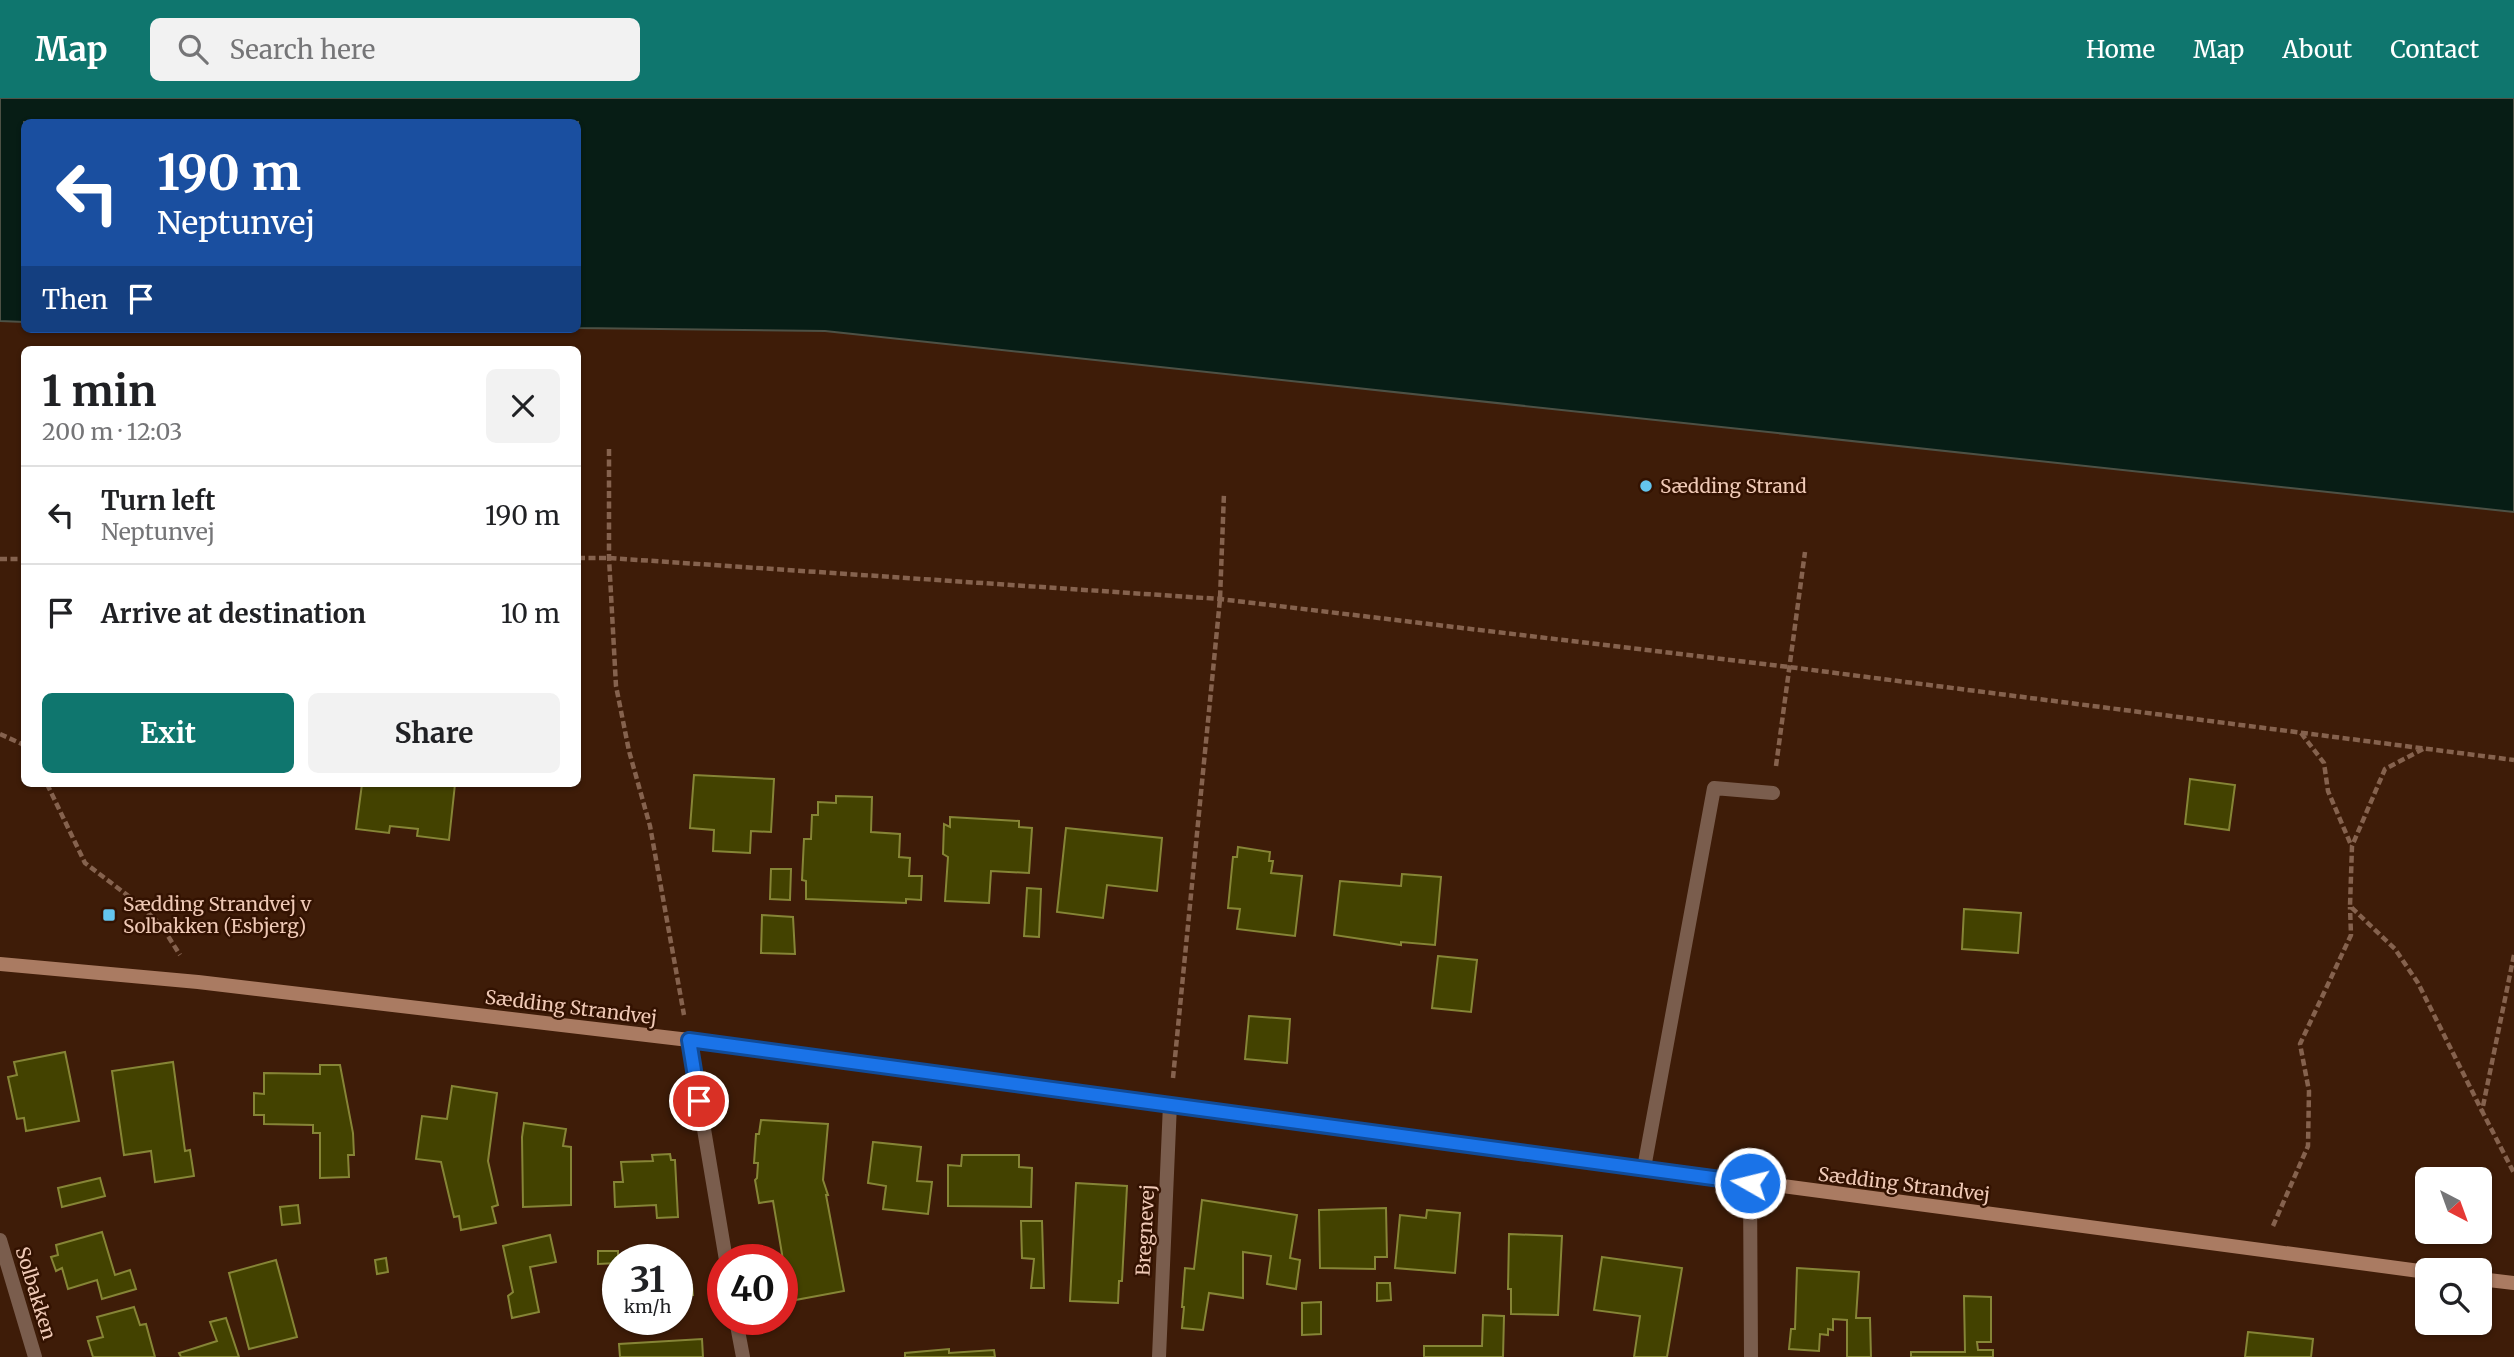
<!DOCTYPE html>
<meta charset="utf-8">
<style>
body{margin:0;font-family:Merriweather,serif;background:#f2f2f2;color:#202124;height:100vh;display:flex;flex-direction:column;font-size:26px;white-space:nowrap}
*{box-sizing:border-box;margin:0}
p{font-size:23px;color:#757577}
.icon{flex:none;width:38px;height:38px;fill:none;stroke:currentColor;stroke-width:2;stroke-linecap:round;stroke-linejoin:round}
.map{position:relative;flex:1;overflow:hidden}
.drawer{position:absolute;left:21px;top:248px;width:560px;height:441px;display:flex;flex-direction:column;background:#fff;border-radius:10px;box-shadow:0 2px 5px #0004}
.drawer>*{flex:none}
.banner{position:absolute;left:21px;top:21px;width:560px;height:214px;border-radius:10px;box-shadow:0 2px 5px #0004;background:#1a4fa0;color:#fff;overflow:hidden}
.needle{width:46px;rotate:139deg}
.buttons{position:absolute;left:2415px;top:1069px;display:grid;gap:14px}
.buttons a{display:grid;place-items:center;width:77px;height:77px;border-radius:10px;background:#fff;box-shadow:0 2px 5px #0004;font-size:35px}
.speed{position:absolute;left:602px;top:1146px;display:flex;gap:14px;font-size:35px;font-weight:700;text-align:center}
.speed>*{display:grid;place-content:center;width:91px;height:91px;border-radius:50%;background:#fff;box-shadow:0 2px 5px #0004;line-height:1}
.speed small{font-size:18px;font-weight:400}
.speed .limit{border:10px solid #d22;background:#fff;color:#111}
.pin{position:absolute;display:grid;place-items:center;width:60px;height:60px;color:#fff;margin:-30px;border:4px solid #fff;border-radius:50%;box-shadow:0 2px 7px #0007}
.me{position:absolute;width:77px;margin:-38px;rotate:278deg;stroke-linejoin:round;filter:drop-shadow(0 0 5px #0008)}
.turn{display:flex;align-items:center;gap:24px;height:147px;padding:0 21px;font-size:32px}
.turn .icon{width:91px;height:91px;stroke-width:2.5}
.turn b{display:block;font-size:49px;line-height:60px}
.then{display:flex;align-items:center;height:66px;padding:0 21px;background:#0003;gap:14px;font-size:26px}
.round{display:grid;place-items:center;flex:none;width:74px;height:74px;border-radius:10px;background:#f2f2f2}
.overview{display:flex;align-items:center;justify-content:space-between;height:119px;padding:0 21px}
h1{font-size:42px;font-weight:700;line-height:52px}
.action{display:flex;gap:14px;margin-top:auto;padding:14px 21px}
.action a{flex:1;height:80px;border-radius:10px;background:#0f766e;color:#fff;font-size:28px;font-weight:700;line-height:80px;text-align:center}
.action a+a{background:#f2f2f2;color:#202124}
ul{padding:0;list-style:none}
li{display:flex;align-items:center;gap:21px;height:98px;padding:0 21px;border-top:2px solid #e0e0e0}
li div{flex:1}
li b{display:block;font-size:26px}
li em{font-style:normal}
header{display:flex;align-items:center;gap:42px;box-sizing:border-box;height:98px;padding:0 35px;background:#0f766e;color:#fff}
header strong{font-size:33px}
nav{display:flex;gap:38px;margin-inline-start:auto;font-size:24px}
.search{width:490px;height:63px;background:#f2f2f2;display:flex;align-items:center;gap:18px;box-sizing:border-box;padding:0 24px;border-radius:10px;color:#757577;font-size:26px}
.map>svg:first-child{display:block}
.water{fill:#071d15;stroke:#4d5145;stroke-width:2}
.building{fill:#434200;stroke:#868536;stroke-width:2}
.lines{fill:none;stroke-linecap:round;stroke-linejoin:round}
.path{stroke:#85624e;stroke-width:4.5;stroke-dasharray:7 3.5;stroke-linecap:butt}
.lane{stroke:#7a5d4d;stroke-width:14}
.street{stroke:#7a5d4d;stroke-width:14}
.secondary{stroke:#aa7b62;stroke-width:14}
.route-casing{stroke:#114b97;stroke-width:18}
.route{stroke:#1a73e8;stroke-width:12}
.poi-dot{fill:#64c5ee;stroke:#331201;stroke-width:2.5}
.labels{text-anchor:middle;stroke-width:5;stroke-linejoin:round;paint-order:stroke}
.poi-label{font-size:19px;fill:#efc9b6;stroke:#331201;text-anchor:start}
.street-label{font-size:19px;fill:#efc9b6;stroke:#331201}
</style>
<header>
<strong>Map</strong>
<div class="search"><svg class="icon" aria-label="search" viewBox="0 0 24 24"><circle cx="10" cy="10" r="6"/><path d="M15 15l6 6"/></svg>Search here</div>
<nav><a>Home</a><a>Map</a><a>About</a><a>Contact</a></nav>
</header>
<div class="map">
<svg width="2514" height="1259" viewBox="0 0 2514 1259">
<rect width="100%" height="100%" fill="#3e1c08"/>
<!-- water -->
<path class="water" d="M 0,0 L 2514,0 L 2514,414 L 825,233 L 578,230 L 578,24 L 24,24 L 24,224 L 0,223 Z"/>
<!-- building -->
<g class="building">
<path d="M 694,677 L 774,681 L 771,734 L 751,733 L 750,755 L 713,753 L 714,732 L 690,730 Z"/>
<path d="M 2190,681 L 2235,687 L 2229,732 L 2185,726 Z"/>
<path d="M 362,686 L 455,686 L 449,742 L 417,738 L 418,731 L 390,728 L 389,735 L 356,731 Z"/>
<path d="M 836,698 L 872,699 L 871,734 L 900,736 L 899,759 L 910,760 L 909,778 L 922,778 L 921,802 L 906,801 L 906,805 L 806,801 L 806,783 L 802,782 L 804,741 L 811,741 L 812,717 L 818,717 L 818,704 L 836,705 Z"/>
<path d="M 950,719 L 1019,723 L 1019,729 L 1032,730 L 1029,775 L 991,773 L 989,805 L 945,803 L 948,759 L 943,756 L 944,726 L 950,729 Z"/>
<path d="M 1066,730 L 1162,740 L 1157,793 L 1107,787 L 1103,820 L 1057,814 Z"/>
<path d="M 1238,749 L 1270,754 L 1269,763 L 1273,763 L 1271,775 L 1302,778 L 1295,838 L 1237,831 L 1240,811 L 1228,810 L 1233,759 L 1237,759 Z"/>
<path d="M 771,771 L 791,771 L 790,802 L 770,801 Z"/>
<path d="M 1402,776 L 1441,779 L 1435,847 L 1401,844 L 1401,847 L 1334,837 L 1340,783 L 1401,788 Z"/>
<path d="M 1027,790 L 1041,791 L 1039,839 L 1024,838 Z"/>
<path d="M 1964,811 L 2021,815 L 2018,855 L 1962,851 Z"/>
<path d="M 762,817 L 793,819 L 795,856 L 761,855 Z"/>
<path d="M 1438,858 L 1477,862 L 1471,914 L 1432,910 Z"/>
<path d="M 1249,918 L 1290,921 L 1287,965 L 1245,961 Z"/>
<path d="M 65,954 L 79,1023 L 26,1033 L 24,1020 L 17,1021 L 8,979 L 17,977 L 14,964 Z"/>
<path d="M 173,964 L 185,1053 L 190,1052 L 194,1078 L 155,1084 L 151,1053 L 124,1057 L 112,973 Z"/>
<path d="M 320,967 L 340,967 L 353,1035 L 354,1057 L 348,1057 L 349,1079 L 320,1080 L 320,1035 L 313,1035 L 313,1027 L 264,1026 L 264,1017 L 254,1017 L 254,995 L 264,996 L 264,975 L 320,976 Z"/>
<path d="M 452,988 L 497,995 L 488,1063 L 498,1107 L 492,1109 L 496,1125 L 461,1132 L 459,1118 L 454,1119 L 441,1064 L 416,1061 L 422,1018 L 447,1021 Z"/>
<path d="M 761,1022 L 828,1026 L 823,1082 L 828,1097 L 826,1097 L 844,1193 L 790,1203 L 773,1103 L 759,1105 L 755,1082 L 757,1080 L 758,1065 L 754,1065 L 756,1036 L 759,1036 Z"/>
<path d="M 524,1025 L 566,1031 L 563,1048 L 571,1049 L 571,1107 L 523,1109 L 522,1039 Z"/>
<path d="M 873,1044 L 921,1049 L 917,1083 L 932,1084 L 928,1116 L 883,1111 L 886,1088 L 868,1085 Z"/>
<path d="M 670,1056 L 671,1062 L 675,1062 L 678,1119 L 657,1120 L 656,1107 L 615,1109 L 614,1084 L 623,1084 L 621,1064 L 653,1063 L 652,1057 Z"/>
<path d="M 962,1057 L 1019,1057 L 1019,1069 L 1032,1070 L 1031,1109 L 948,1108 L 948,1067 L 961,1068 Z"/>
<path d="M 100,1080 L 105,1098 L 62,1109 L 58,1090 Z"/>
<path d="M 1076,1085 L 1127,1088 L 1122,1183 L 1119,1183 L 1118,1205 L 1070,1203 Z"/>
<path d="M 1202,1102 L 1297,1117 L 1290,1160 L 1300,1162 L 1296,1191 L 1267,1186 L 1271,1158 L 1243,1154 L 1243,1200 L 1209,1195 L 1203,1232 L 1182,1230 L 1184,1209 L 1182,1209 L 1185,1170 L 1194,1171 Z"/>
<path d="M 298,1107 L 300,1125 L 282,1127 L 280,1109 Z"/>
<path d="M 1386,1110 L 1387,1159 L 1375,1159 L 1375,1171 L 1320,1170 L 1319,1112 Z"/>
<path d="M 1427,1112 L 1460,1115 L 1455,1175 L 1395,1170 L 1400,1117 L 1426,1120 Z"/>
<path d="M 1021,1123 L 1042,1123 L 1044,1190 L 1031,1190 L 1034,1161 L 1022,1160 Z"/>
<path d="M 102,1134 L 115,1177 L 130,1172 L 136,1191 L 102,1201 L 97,1182 L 68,1191 L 62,1170 L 56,1173 L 51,1159 L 58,1157 L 56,1147 Z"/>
<path d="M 1509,1136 L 1562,1138 L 1558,1217 L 1511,1216 L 1511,1191 L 1508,1191 Z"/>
<path d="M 550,1137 L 556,1164 L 530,1169 L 539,1214 L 512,1220 L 508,1198 L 513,1194 L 503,1148 Z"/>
<path d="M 598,1153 L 618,1153 L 618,1165 L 598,1166 Z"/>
<path d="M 1602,1159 L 1682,1170 L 1667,1259 L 1634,1259 L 1640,1218 L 1594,1212 Z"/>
<path d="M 386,1160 L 388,1174 L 377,1176 L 375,1162 Z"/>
<path d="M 276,1162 L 297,1239 L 249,1251 L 229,1175 Z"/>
<path d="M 1797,1170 L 1859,1174 L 1856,1220 L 1870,1220 L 1871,1259 L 1847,1259 L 1847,1222 L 1833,1221 L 1833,1232 L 1828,1231 L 1828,1237 L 1820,1236 L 1819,1253 L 1789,1251 L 1791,1231 L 1795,1231 Z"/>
<path d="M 1377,1185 L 1390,1185 L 1391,1202 L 1377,1203 Z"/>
<path d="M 692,1187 L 693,1197 L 677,1198 L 677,1189 Z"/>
<path d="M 1964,1198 L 1991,1199 L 1991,1244 L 1977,1244 L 1978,1252 L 1993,1252 L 1993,1259 L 1911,1259 L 1911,1254 L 1965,1254 Z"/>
<path d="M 1321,1204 L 1321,1236 L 1302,1237 L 1302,1205 Z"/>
<path d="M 134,1209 L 140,1227 L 146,1226 L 155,1259 L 93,1259 L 88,1243 L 103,1239 L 97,1219 Z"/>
<path d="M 1483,1217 L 1504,1218 L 1503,1259 L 1424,1259 L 1424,1248 L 1482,1248 Z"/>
<path d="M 226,1220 L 239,1259 L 181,1259 L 179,1255 L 217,1243 L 210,1224 Z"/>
<path d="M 2248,1234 L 2313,1241 L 2311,1259 L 2245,1259 Z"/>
<path d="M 702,1241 L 703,1259 L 620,1259 L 619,1246 Z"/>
<path d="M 949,1251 L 949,1255 L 994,1252 L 995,1259 L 905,1259 L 905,1255 Z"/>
</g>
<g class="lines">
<!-- path -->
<g class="path">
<path d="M 609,351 L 609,460 L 616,588 L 629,653 L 650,728 L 684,917"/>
<path d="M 578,460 L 609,460 L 1220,501 L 1789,569 L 2514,662"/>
<path d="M 0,461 L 24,461"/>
<path d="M 2301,635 L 2324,665 L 2328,693 L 2351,747"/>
<path d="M 0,636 L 22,646 L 24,649"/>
<path d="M 2423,651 L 2385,671 L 2352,748 L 2350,808 L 2395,851 L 2418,885 L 2482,1013"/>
<path d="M 1776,668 L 1805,454"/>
<path d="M 47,686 L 85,765 L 135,803 L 161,827 L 180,857"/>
<path d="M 2514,857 L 2482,1013 L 2514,1075"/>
<path d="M 1173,980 L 1220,501 L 1224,395"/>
<path d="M 2273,1128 L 2308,1048 L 2309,993 L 2300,946 L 2351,837 L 2350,809"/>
</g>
<!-- lane -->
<path class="lane" d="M 1644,1070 L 1714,690 L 1773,695"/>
<!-- street -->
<g class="street">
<path d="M 689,942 L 726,1162"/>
<path d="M 1750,1085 L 1751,1259"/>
<path d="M 0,1142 L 35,1259"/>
<path d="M 736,1222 L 743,1259"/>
<path d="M 1159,1259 L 1170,1006"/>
</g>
<!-- secondary -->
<g class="secondary">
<path d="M 0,866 L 198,884 L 689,942 L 2427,1174"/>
<path d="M 2480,1181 L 2514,1185"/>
</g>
</g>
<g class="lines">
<defs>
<path id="route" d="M 699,1003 L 689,942 L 1750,1085"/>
</defs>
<!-- route casing -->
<use href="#route" class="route-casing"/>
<!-- route -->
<use href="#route" class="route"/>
</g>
<!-- markers -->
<g class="poi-dot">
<circle cx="1646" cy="388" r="7"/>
<rect x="102" y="810" width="14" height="14" rx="3.5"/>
</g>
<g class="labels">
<!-- poi labels -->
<g class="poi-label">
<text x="1660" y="395">Sædding Strand</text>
<text x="123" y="813">Sædding Strandvej v<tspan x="123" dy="22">Solbakken (Esbjerg)</tspan></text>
</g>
<!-- street labels -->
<g class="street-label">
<text transform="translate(571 909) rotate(7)" y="7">Sædding Strandvej</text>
<text transform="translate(1904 1086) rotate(7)" y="7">Sædding Strandvej</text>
<text transform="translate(1145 1132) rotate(-87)" y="7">Bregnevej</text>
<text transform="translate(36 1195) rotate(73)" y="7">Solbakken</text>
</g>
</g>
</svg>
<div class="buttons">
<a><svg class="needle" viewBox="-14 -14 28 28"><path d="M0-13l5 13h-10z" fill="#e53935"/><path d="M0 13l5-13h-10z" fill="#757577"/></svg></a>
<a><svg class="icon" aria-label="search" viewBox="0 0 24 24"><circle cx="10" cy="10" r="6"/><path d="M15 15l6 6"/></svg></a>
</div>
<div class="speed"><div>31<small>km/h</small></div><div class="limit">40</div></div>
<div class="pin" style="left:699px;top:1003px;background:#d93025"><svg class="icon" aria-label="arrive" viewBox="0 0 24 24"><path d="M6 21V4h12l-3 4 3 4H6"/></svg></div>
<svg class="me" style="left:1750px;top:1085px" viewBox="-20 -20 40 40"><circle r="17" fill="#1a73e8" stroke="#fff" stroke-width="3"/><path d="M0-11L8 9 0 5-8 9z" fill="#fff"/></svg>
<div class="banner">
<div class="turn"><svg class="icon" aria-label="left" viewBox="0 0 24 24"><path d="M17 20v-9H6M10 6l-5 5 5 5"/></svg><div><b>190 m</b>Neptunvej</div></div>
<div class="then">Then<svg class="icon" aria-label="arrive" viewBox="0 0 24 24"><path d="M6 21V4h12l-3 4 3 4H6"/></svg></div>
</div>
<section class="drawer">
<div class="overview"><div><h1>1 min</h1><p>200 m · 12:03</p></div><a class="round"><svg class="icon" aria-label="close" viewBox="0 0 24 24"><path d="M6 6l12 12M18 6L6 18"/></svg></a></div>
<ul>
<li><svg class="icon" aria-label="left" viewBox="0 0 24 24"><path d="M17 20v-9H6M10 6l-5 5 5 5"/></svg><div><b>Turn left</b><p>Neptunvej</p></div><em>190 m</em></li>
<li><svg class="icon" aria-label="arrive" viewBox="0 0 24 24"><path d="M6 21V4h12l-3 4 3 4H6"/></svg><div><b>Arrive at destination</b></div><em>10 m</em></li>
</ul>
<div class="action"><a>Exit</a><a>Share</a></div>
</section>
</div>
